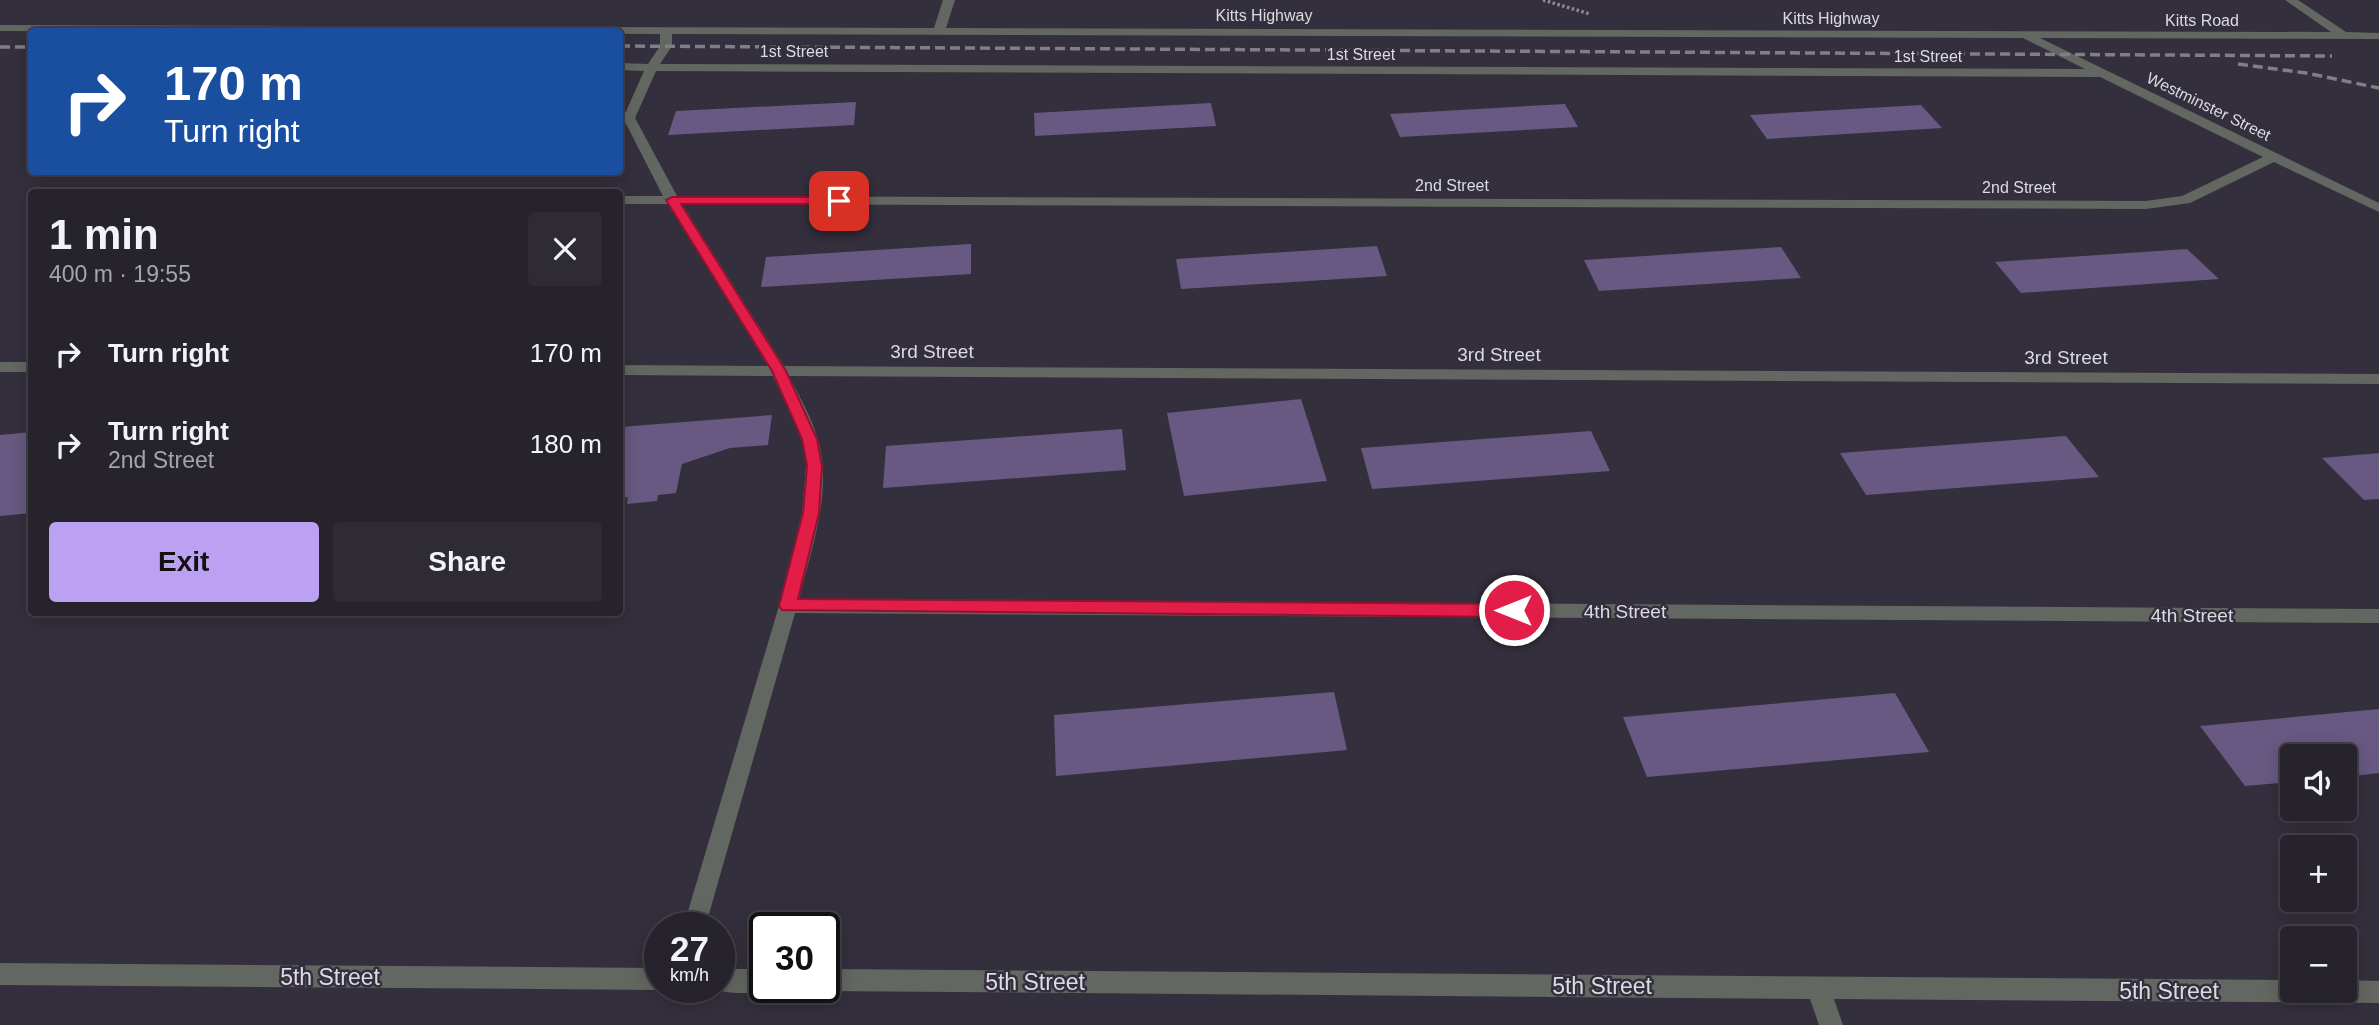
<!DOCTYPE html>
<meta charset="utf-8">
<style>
body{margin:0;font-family:Helvetica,sans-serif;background:#2f2b35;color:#f1f3f6;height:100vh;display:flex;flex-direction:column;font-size:26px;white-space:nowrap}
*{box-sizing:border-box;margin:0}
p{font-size:23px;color:#a4a4aa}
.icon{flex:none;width:38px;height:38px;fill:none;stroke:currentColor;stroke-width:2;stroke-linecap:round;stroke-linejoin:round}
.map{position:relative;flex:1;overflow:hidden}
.details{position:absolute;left:28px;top:189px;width:595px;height:427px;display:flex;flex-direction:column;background:#27232d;border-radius:7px;box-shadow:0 4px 18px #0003,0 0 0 2px #434049}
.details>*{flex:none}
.banner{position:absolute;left:28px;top:28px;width:595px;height:147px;border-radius:7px;box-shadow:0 4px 18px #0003,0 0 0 2px #434049;background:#1a4fa0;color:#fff;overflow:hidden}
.fabs{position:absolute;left:2280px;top:744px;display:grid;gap:14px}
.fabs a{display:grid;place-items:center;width:77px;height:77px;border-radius:7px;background:#27232d;box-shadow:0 4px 18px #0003,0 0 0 2px #434049;font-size:35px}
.speed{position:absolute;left:644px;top:912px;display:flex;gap:14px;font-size:35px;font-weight:700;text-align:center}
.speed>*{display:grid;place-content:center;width:91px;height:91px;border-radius:50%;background:#27232d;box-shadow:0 4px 18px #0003,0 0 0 2px #434049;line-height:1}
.speed small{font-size:18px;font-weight:400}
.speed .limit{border:4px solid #111;border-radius:10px;background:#fff;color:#111}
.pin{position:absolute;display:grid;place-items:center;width:60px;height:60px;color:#fff;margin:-30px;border-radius:14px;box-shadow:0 4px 10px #0006}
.me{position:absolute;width:77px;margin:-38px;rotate:270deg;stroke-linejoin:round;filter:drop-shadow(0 0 5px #0008)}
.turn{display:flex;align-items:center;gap:24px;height:147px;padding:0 21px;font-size:32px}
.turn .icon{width:91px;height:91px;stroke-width:2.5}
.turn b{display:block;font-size:49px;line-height:60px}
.round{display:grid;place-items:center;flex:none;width:74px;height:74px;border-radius:7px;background:#2f2b35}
.head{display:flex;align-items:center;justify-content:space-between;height:119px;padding:0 21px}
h1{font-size:42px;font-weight:800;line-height:52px}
.action{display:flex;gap:14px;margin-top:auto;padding:14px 21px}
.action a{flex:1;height:80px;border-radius:7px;background:#bca0f2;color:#111;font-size:28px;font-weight:800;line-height:80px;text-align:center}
.action a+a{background:#2f2b35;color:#f1f3f6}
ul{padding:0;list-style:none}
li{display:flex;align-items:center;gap:21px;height:91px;padding:0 21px}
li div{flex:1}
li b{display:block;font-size:26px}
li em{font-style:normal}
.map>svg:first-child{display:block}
.building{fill:#675981}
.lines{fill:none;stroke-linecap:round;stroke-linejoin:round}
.path{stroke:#8d8a94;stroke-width:3.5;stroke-dasharray:2.5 2.5;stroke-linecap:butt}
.minor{fill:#636761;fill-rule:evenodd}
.rail{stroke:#827e89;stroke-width:3.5;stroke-dasharray:10 5;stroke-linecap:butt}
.route{fill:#e11d48;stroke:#92132f;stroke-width:2}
.labels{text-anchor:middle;stroke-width:5;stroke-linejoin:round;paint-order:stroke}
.far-street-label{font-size:16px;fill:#dcdae2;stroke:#342f3c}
.street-label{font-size:19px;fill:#dcdae2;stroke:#342f3c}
.near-street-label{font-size:23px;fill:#dcdae2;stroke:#342f3c}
</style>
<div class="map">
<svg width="2379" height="1025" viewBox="0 0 2379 1025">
<rect width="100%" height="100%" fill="#342f3c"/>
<!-- building -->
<g class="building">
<path d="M 856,102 L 854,125 L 668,135 L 676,111 Z"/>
<path d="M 1211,103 L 1216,126 L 1035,136 L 1034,113 Z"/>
<path d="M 1565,104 L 1578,127 L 1400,137 L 1390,114 Z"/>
<path d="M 1921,105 L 1942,128 L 1767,139 L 1750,115 Z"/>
<path d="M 971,244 L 971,274 L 761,287 L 766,257 Z"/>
<path d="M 1377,246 L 1387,276 L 1181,289 L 1176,259 Z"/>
<path d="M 1781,247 L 1801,278 L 1599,291 L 1584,260 Z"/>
<path d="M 2187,249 L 2219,279 L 2021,293 L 1995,262 Z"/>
<path d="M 1301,399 L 1327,481 L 1184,496 L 1167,413 Z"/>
<path d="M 772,415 L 768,445 L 730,448 L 682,464 L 676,493 L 658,495 L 657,501 L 627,504 L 628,497 L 620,498 L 620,427 Z"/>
<path d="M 1122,429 L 1126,470 L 883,488 L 886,446 Z"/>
<path d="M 1591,431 L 1610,471 L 1372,489 L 1361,448 Z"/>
<path d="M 32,432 L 32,513 L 0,516 L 0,435 Z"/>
<path d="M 2066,436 L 2099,477 L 1866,495 L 1840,453 Z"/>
<path d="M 2379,453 L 2379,499 L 2364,500 L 2322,458 Z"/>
<path d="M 1334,692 L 1347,750 L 1056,776 L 1054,715 Z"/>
<path d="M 1895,693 L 1929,752 L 1647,777 L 1623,717 Z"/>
<path d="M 2379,709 L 2379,773 L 2345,777 L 2345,756 L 2292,756 L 2292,782 L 2245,786 L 2200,726 Z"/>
</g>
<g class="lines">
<!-- path -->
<path class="path" d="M 1543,0 L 1590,14"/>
<!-- minor -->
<g class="minor">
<path d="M 943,0 L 955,0 L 946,28 L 2331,32 L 2285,0 L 2298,0 L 2346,32 L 2379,33 L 2379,39 L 2040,38 L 2379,203 L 2379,212 L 2274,162 L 2190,203 L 2146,209 L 682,204 L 784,366 L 2379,374 L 2379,384 L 789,376 C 799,396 812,418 818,440 C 833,491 811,549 799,599 L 2379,609 L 2379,623 L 795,613 L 705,928 L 683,928 L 779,606 L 802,513 L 806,466 L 802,439 L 773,376 L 620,375 L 620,365 L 768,366 L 668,204 L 620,204 L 620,196 L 663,196 L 623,118 L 644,71 L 620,70 L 620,63 L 648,64 L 660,46 L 660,34 L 0,31 L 0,25 L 934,28 ZM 672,34 L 2023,38 L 2085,69 L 660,64 L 672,46 ZM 656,71 L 2100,77 L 2263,157 L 2182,196 L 2146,201 L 677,196 L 635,118 Z"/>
<rect x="0" y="362" width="32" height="10"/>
<path d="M 0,963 L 660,968 L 660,987 L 668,987 L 660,990 L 0,985 Z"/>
<path d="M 719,969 L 765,969 L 765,987 L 774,987 C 760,995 724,995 710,987 L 719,987 Z"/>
<path d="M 824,969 L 2292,980 L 2292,990 L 2345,990 L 2345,980 L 2379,981 L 2379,1003 L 1834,999 L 1843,1025 L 1819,1025 L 1810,999 L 824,991 L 815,987 L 824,987 Z"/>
</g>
<!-- rail -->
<g class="rail">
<path d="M 620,46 L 2332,56"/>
<path d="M 0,47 L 32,47"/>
<path d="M 2238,64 L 2306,73 L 2379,88"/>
</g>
</g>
<!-- route -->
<path class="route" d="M 672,197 L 839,197 L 845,201 L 839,204 L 681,204 L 786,371 L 817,439 L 822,466 L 819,513 L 798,599 L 1514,604 L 1520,606 L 1522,610 L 1520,615 L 1514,617 L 782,610 L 779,606 L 803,513 L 807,466 L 802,439 L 772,371 L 666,200 Z"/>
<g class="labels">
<!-- far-street labels -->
<g class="far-street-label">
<text x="1264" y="21">Kitts Highway</text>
<text x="1831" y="24">Kitts Highway</text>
<text x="2202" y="26">Kitts Road</text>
<text x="794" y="57">1st Street</text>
<text x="1361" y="60">1st Street</text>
<text x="1928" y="62">1st Street</text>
<text transform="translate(2209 106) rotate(26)" y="6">Westminster Street</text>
<text x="1452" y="191">2nd Street</text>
<text x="2019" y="193">2nd Street</text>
</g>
<!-- street labels -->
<g class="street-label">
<text x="932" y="358">3rd Street</text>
<text x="1499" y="361">3rd Street</text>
<text x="2066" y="364">3rd Street</text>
<text x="1625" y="618">4th Street</text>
<text x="2192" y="622">4th Street</text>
</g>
<!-- near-street labels -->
<g class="near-street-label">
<text x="330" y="985">5th Street</text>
<text x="1035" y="990">5th Street</text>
<text x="1602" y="994">5th Street</text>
<text x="2169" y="999">5th Street</text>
</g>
</g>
</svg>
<div class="fabs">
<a><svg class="icon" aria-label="sound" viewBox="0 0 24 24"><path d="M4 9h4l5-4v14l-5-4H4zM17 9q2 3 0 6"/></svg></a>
<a>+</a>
<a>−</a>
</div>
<div class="speed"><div>27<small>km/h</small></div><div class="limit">30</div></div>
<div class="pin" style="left:839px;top:201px;background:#d93025"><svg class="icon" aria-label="arrive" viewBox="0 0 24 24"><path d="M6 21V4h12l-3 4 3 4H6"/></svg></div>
<svg class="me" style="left:1514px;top:610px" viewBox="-20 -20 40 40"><circle r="17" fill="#e11d48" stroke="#fff" stroke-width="3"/><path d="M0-11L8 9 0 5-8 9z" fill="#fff"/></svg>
<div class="banner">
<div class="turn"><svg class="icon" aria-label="right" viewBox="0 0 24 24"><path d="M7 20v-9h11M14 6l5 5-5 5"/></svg><div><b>170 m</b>Turn right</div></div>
</div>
<section class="details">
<div class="head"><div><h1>1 min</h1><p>400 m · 19:55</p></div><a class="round"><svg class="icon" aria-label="close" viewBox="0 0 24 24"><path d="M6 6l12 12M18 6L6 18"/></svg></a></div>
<ul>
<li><svg class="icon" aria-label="right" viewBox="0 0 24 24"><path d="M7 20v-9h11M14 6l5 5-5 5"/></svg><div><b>Turn right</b></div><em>170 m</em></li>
<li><svg class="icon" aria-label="right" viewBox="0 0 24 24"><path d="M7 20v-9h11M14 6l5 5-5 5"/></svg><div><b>Turn right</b><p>2nd Street</p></div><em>180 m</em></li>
</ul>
<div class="action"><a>Exit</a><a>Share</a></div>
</section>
</div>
